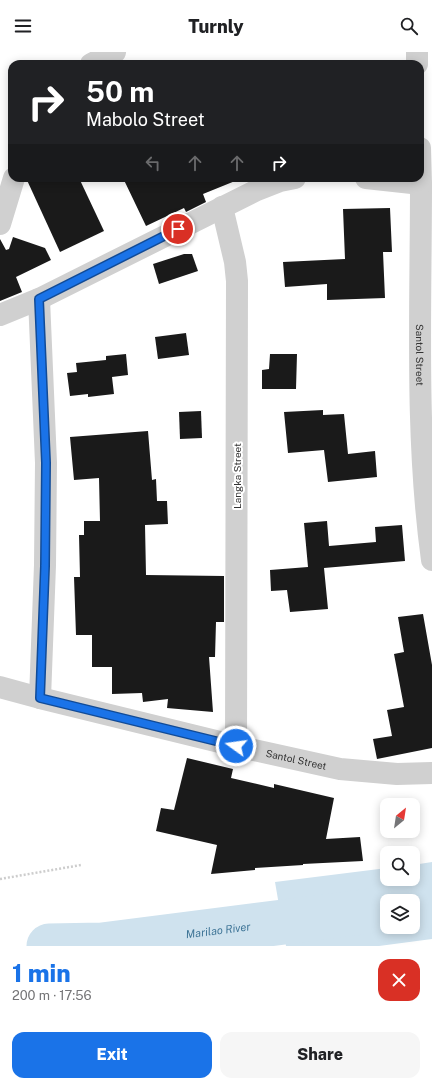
<!DOCTYPE html>
<meta charset="utf-8">
<style>
body{margin:0;font-family:"Public Sans",sans-serif;background:#f6f6f6;color:#202124;height:100vh;display:flex;flex-direction:column;font-size:15px;white-space:nowrap}
*{box-sizing:border-box;margin:0}
p{font-size:13px;color:#757577}
.icon{flex:none;width:22px;height:22px;fill:none;stroke:currentColor;stroke-width:2;stroke-linecap:round;stroke-linejoin:round}
.map{position:relative;height:894px;overflow:hidden}
.details{display:flex;flex-direction:column;background:#fff;flex:1}
.details>*{flex:none}
.guide{position:absolute;left:8px;top:8px;width:416px;height:122px;border-radius:12px;box-shadow:0 2px 10px #0003;background:#202124;color:#fff;overflow:hidden}
.needle{width:26px;rotate:30deg}
.buttons{position:absolute;left:380px;top:746px;display:grid;gap:8px}
.buttons a{display:grid;place-items:center;width:40px;height:40px;border-radius:8px;background:#fff;box-shadow:0 2px 10px #0003;font-size:20px}
.pin{position:absolute;display:grid;place-items:center;width:34px;height:34px;color:#fff;margin:-17px;border:2px solid #fff;border-radius:50%;box-shadow:0 1px 4px #0007}
.me{position:absolute;width:44px;margin:-22px;rotate:284deg;stroke-linejoin:round;filter:drop-shadow(0 0 3px #0008)}
.turn{display:flex;align-items:center;gap:14px;height:84px;padding:0 12px;font-size:18px}
.turn .icon{width:52px;height:52px;stroke-width:2.5}
.turn b{display:block;font-size:28px;line-height:34px}
.lanes{display:flex;align-items:center;height:38px;padding:0 12px;background:#0003;justify-content:center;gap:20px;direction:ltr}
.lanes .off{opacity:.35}
.round{display:grid;place-items:center;flex:none;width:42px;height:42px;border-radius:12px;background:#f6f6f6}
.summary{display:flex;align-items:center;justify-content:space-between;height:68px;padding:0 12px}
h1{font-size:24px;font-weight:800;line-height:30px;color:#1a73e8}
.primary-button{display:flex;gap:8px;margin-top:auto;padding:8px 12px}
.primary-button a{flex:1;height:46px;border-radius:12px;background:#1a73e8;color:#fff;font-size:16px;font-weight:800;line-height:46px;text-align:center}
.primary-button a+a{background:#f6f6f6;color:#202124}
header{display:flex;justify-content:space-between;align-items:center;height:52px;padding:0 12px;background:#fff;font-size:18px;font-weight:800}
.map>svg:first-child{display:block}
.water{fill:#cfe2ee;fill-rule:evenodd}
.lines{fill:none;stroke-linecap:round;stroke-linejoin:round}
.river{stroke:#cfe2ee;stroke-width:45}
.building{fill:#1a1a1a}
.path{stroke:#cdcdcd;stroke-width:2.5;stroke-dasharray:2 2;stroke-linecap:butt}
.minor{stroke:#d0d0d0;stroke-width:22}
.route-casing{stroke:#114b97;stroke-width:10}
.route{stroke:#1a73e8;stroke-width:7}
.labels{text-anchor:middle;stroke-width:4;stroke-linejoin:round;paint-order:stroke}
.street-label{font-size:10px;fill:#333;stroke:#fff}
.water-label{font-size:11px;font-style:italic;fill:#3f7597;stroke:#fff}
</style>
<header><svg class="icon" aria-label="menu" viewBox="0 0 24 24"><path d="M4 6h16M4 12h16M4 18h16"/></svg>Turnly<svg class="icon" aria-label="search" viewBox="0 0 24 24"><circle cx="10" cy="10" r="6"/><path d="M15 15l6 6"/></svg></header>
<div class="map">
<svg width="432" height="894" viewBox="0 0 432 894">
<rect width="100%" height="100%" fill="#fff"/>
<!-- water -->
<path class="water" d="M 432,810 L 432,887 L 379,894 L 286,894 L 275,830 L 387,816 L 387,827 L 413,827 L 413,813 ZM 387,849 L 413,849 L 413,875 L 387,875 Z"/>
<g class="lines">
<!-- river -->
<path class="river" id="s1" d="M 49,894 L 102,893 L 387,857"/>
</g>
<!-- building -->
<g class="building">
<path d="M 26,126 L 79,126 L 104,179 L 60,200 Z"/>
<path d="M 123,126 L 240,126 L 240,127 L 203,142 L 206,150 L 186,160 L 184,156 L 146,174 Z"/>
<path d="M 390,156 L 392,200 L 383,200 L 385,246 L 327,248 L 327,232 L 285,235 L 283,210 L 345,207 L 343,157 Z"/>
<path d="M 13,185 L 45,196 L 51,208 L 16,225 L 22,240 L 0,249 L 0,187 L 6,198 L 9,197 Z"/>
<path d="M 184,202 L 192,202 L 198,219 L 159,232 L 153,212 Z"/>
<path d="M 186,281 L 189,303 L 158,307 L 155,285 Z"/>
<path d="M 126,302 L 128,323 L 112,325 L 114,342 L 88,345 L 88,342 L 70,344 L 67,321 L 77,320 L 76,311 L 106,308 L 106,304 Z"/>
<path d="M 270,302 L 297,302 L 296,337 L 262,337 L 262,318 L 269,317 Z"/>
<path d="M 323,358 L 323,363 L 344,362 L 348,402 L 375,399 L 377,425 L 328,430 L 324,398 L 288,401 L 284,360 Z"/>
<path d="M 201,359 L 202,386 L 180,387 L 179,360 Z"/>
<path d="M 148,379 L 152,428 L 156,427 L 157,449 L 167,449 L 168,472 L 145,473 L 146,523 L 224,524 L 224,570 L 216,570 L 215,605 L 209,605 L 213,660 L 167,656 L 168,647 L 143,650 L 142,641 L 112,642 L 112,615 L 92,615 L 92,583 L 76,583 L 74,525 L 80,525 L 79,483 L 84,483 L 84,469 L 100,469 L 99,426 L 74,428 L 70,385 Z"/>
<path d="M 327,469 L 329,494 L 376,490 L 375,475 L 402,473 L 405,509 L 324,516 L 328,557 L 290,560 L 287,538 L 271,539 L 270,518 L 308,515 L 304,471 Z"/>
<path d="M 423,562 L 432,613 L 432,696 L 377,707 L 373,687 L 392,684 L 387,658 L 404,655 L 394,602 L 404,600 L 398,565 Z"/>
<path d="M 187,706 L 233,717 L 231,726 L 274,736 L 274,732 L 334,746 L 326,787 L 360,785 L 363,809 L 303,812 L 303,813 L 255,816 L 255,818 L 211,822 L 217,793 L 156,779 L 161,756 L 174,758 Z"/>
</g>
<g class="lines">
<!-- path -->
<path class="path" d="M 0,827 L 81,813"/>
<!-- minor -->
<g class="minor">
<path d="M 417,0 L 417,12"/>
<path d="M 91,12 L 115,0"/>
<path id="s2" d="M 420,96 L 421,132 C 421,257 415,384 432,508"/>
<path d="M 366,126 L 421,132"/>
<path d="M 222,155 L 235,210 L 237,229 L 236,694"/>
<path d="M 0,172 L 14,126"/>
<path d="M 39,247 L 46,411 L 45,513 L 40,646"/>
<path d="M 0,263 L 39,247 L 257,138 L 280,129 L 295,126"/>
<path id="s3" d="M 0,635 L 40,646 L 236,694 L 340,717 L 397,722 L 432,721"/>
</g>
</g>
<g class="lines">
<defs>
<path id="route" d="M 178,177 L 39,247 L 46,411 L 45,514 L 40,646 L 236,694"/>
</defs>
<!-- route casing -->
<use href="#route" class="route-casing"/>
<!-- route -->
<use href="#route" class="route"/>
</g>
<g class="labels">
<!-- street labels -->
<g class="street-label">
<text dy="4" stroke="none"><textPath href="#s2" startOffset="207">Santol Street</textPath></text>
<text transform="translate(237 424) rotate(-90)" y="4">Langka Street</text>
<text dy="4" stroke="none"><textPath href="#s3" startOffset="305">Santol Street</textPath></text>
</g>
<!-- water labels -->
<g class="water-label">
<text dy="4" stroke="none"><textPath href="#s1" startOffset="170">Marilao River</textPath></text>
</g>
</g>
</svg>
<div class="buttons">
<a><svg class="needle" viewBox="-14 -14 28 28"><path d="M0-13l5 13h-10z" fill="#e53935"/><path d="M0 13l5-13h-10z" fill="#757577"/></svg></a>
<a><svg class="icon" aria-label="search" viewBox="0 0 24 24"><circle cx="10" cy="10" r="6"/><path d="M15 15l6 6"/></svg></a>
<a><svg class="icon" aria-label="layers" viewBox="0 0 24 24"><path d="M12 4l9 5-9 5-9-5zM3 14l9 5 9-5"/></svg></a>
</div>
<div class="pin" style="left:178px;top:177px;background:#d93025"><svg class="icon" aria-label="arrive" viewBox="0 0 24 24"><path d="M6 21V4h12l-3 4 3 4H6"/></svg></div>
<svg class="me" style="left:236px;top:694px" viewBox="-20 -20 40 40"><circle r="17" fill="#1a73e8" stroke="#fff" stroke-width="3"/><path d="M0-11L8 9 0 5-8 9z" fill="#fff"/></svg>
<div class="guide">
<div class="turn"><svg class="icon" aria-label="right" viewBox="0 0 24 24"><path d="M7 20v-9h11M14 6l5 5-5 5"/></svg><div><b>50 m</b>Mabolo Street</div></div>
<div class="lanes"><svg class="icon off" aria-label="left" viewBox="0 0 24 24"><path d="M17 20v-9H6M10 6l-5 5 5 5"/></svg><svg class="icon off" aria-label="ahead" viewBox="0 0 24 24"><path d="M12 20V5M6 11l6-6 6 6"/></svg><svg class="icon off" aria-label="ahead" viewBox="0 0 24 24"><path d="M12 20V5M6 11l6-6 6 6"/></svg><svg class="icon" aria-label="right" viewBox="0 0 24 24"><path d="M7 20v-9h11M14 6l5 5-5 5"/></svg></div>
</div>
</div>
<section class="details">
<div class="summary"><div><h1>1 min</h1><p>200 m · 17:56</p></div><a class="round" style="background:#d93025;color:#fff"><svg class="icon" aria-label="close" viewBox="0 0 24 24"><path d="M6 6l12 12M18 6L6 18"/></svg></a></div>
<div class="primary-button"><a>Exit</a><a>Share</a></div>
</section>
